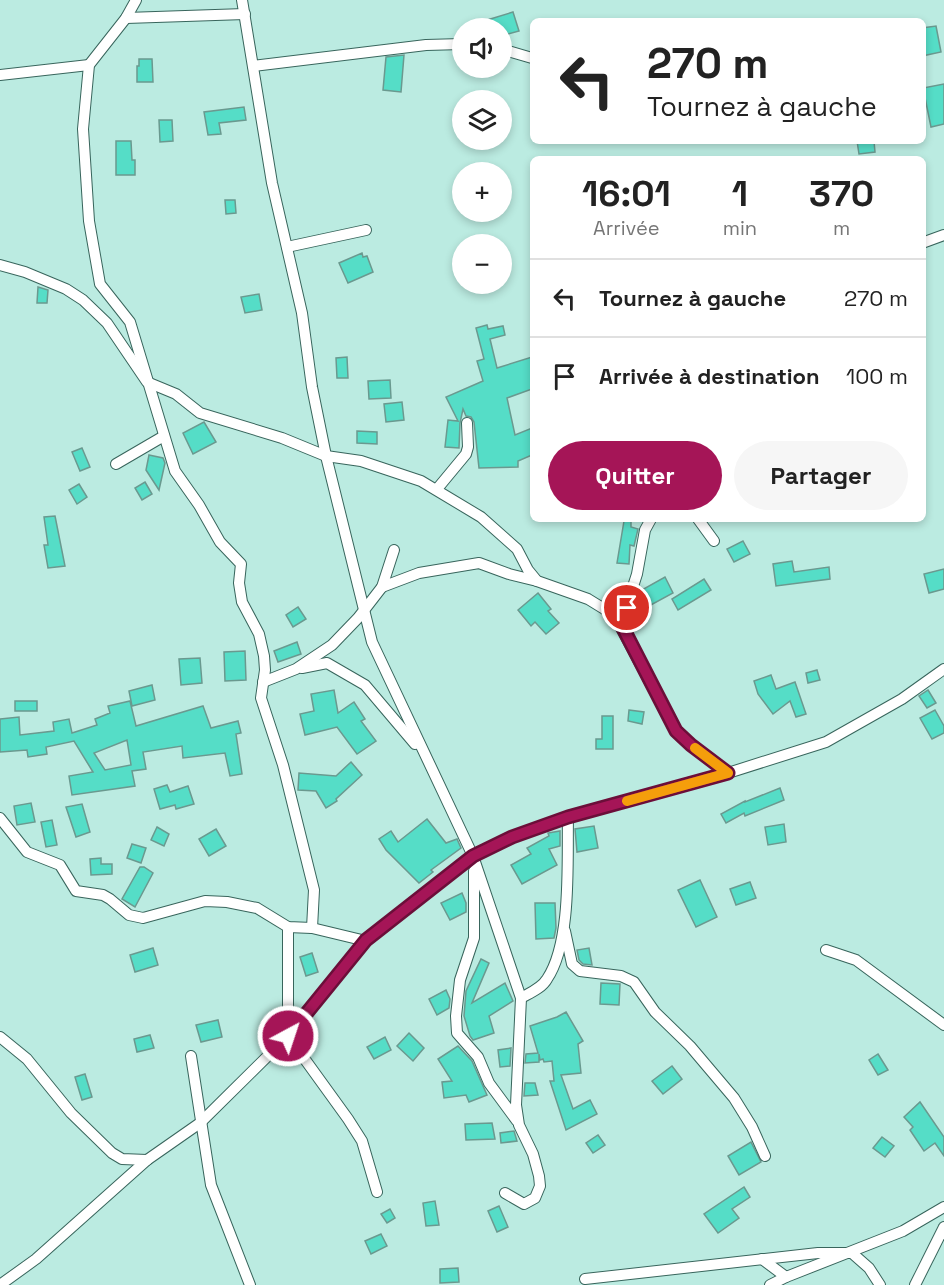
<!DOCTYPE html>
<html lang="fr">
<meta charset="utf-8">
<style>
body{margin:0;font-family:"Space Grotesk",sans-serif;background:#f6f6f6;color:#222;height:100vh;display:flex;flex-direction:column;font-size:22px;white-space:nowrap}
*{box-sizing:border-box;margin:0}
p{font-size:20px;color:#767676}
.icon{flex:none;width:33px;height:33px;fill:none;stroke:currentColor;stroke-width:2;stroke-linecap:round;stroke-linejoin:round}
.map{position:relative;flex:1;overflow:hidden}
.sheet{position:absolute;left:530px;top:156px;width:396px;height:366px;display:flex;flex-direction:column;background:#fff;border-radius:9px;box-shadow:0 3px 9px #0003}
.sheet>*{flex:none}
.banner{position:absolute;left:530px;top:18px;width:396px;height:126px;border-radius:9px;box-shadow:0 3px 9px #0003;background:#fff;color:#222;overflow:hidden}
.fabs{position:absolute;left:452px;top:18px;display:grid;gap:12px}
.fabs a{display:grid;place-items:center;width:60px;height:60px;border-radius:50%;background:#fff;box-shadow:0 3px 9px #0003;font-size:30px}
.pin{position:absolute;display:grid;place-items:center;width:51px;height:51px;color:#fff;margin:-26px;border:3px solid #fff;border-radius:50%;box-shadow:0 2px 6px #0007}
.me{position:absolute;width:66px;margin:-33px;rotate:40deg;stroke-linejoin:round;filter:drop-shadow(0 0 4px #0008)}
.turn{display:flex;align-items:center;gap:21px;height:126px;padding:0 18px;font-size:27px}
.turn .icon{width:78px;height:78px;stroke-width:2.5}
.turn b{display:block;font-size:42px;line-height:51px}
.eta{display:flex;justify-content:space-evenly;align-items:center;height:102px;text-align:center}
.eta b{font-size:36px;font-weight:600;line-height:42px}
.primary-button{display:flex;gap:12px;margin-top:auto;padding:12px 18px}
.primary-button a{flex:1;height:69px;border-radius:36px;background:#a51557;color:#fff;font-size:24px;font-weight:600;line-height:69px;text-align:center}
.primary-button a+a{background:#f6f6f6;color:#222}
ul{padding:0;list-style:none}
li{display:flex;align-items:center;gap:18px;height:78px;padding:0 18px;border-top:2px solid #e0e0e0}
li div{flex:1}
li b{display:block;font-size:22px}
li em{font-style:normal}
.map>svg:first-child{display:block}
.building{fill:#55ddc7;stroke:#6a998f;stroke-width:1.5;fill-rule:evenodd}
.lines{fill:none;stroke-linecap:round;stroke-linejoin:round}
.street-casing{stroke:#38655c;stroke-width:12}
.street{stroke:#fff;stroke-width:10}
.route-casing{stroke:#6b0e39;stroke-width:15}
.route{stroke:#a51557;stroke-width:10}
.slow{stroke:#f59e0b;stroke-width:10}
</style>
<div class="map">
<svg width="944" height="1285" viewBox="0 0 944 1285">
<rect width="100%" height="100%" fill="#bbebe1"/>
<!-- building -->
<g class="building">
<path d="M 513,12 L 519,31 L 501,36 L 501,28 L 490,28 L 487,20 Z"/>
<path d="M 936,26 L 941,52 L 922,56 L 922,28 Z"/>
<path d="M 404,55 L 401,92 L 383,90 L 386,57 Z"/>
<path d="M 139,59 L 152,59 L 153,82 L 137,82 L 137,66 L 139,66 Z"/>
<path d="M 944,84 L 944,124 L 931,127 L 923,88 Z"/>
<path d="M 244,107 L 246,120 L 219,123 L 221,134 L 208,135 L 204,112 Z"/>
<path d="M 159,120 L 172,120 L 173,141 L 160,142 Z"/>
<path d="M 116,141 L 131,141 L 132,160 L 135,160 L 135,175 L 116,175 Z"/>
<path d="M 857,141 L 874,141 L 875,152 L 859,154 Z"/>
<path d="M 225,200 L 235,200 L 236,213 L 226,214 Z"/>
<path d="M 362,253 L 363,257 L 367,256 L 373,272 L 348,283 L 339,263 Z"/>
<path d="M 38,287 L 48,290 L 47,303 L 37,303 Z"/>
<path d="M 259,294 L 262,310 L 245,313 L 241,297 Z"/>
<path d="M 487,325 L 488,329 L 503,326 L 505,335 L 490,339 L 497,368 L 532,357 L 532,389 L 507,398 L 515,435 L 532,428 L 532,455 L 518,461 L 518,467 L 479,468 L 474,422 L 471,417 L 466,416 L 463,409 L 460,423 L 459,448 L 445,447 L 448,420 L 458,421 L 446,397 L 483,381 L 477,361 L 484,359 L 476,328 Z"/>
<path d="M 347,357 L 348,378 L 337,378 L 336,358 Z"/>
<path d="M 390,380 L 391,398 L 369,399 L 368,381 Z"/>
<path d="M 402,402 L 404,420 L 386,422 L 384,404 Z"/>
<path d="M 204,422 L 216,442 L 193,454 L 183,433 Z"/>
<path d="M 357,431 L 377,432 L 377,444 L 357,443 Z"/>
<path d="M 82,448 L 90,467 L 80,471 L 72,452 Z"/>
<path d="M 149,455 L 163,458 L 165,463 L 159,490 L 146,470 Z"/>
<path d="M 145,482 L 152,494 L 142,500 L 135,488 Z"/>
<path d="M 79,484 L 87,497 L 77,504 L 69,490 Z"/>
<path d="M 55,516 L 65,566 L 48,568 L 44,545 L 48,545 L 44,517 Z"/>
<path d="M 624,521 L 631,521 L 631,527 L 638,529 L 634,546 L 630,545 L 629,564 L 617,563 Z"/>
<path d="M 743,541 L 750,554 L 734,562 L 727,549 Z"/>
<path d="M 792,561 L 794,572 L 829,567 L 830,579 L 776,586 L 773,564 Z"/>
<path d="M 944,569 L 944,589 L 929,593 L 924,574 Z"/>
<path d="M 665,577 L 673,593 L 649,606 L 640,591 Z"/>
<path d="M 704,579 L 711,590 L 678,610 L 672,599 Z"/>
<path d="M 538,593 L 551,609 L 548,611 L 559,623 L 546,634 L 535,622 L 531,626 L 518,610 Z"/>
<path d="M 298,607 L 306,619 L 293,627 L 286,615 Z"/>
<path d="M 297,642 L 301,654 L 278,662 L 274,651 Z"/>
<path d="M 245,651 L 246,680 L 225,681 L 224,652 Z"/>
<path d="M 200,658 L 202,683 L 181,685 L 179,659 Z"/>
<path d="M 817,670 L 820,680 L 808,683 L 806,673 Z"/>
<path d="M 771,675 L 776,689 L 795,682 L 806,714 L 796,717 L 790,701 L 773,714 L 758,694 L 754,681 Z"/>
<path d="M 152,685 L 155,700 L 132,706 L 129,691 Z"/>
<path d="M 334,690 L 338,713 L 354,702 L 365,719 L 361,721 L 376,741 L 357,754 L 337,727 L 305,735 L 300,714 L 314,711 L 311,694 Z"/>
<path d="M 928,690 L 936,703 L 927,708 L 919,696 Z"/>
<rect x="15" y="701" width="22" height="10"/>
<path d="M 130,701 L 136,726 L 203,706 L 211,728 L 238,721 L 241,733 L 236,734 L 242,774 L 230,776 L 225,753 L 183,758 L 182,746 L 143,752 L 146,769 L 132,771 L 135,786 L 72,795 L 69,776 L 93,772 L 74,741 L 46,747 L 47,754 L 28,757 L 27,750 L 0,752 L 0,719 L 19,717 L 20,735 L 54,731 L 53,722 L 69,719 L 72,733 L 97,725 L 95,719 L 110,713 L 108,706 ZM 127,740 L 131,765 L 105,770 L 94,753 Z"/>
<path d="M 629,710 L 644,712 L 642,724 L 628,721 Z"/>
<path d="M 935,710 L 944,726 L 944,733 L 932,739 L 920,718 Z"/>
<path d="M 602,716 L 613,716 L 613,749 L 596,749 L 596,739 L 602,739 Z"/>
<path d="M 351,762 L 362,775 L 336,799 L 337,801 L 326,808 L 316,791 L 298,790 L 299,773 L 336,776 Z"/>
<path d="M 167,785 L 170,792 L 188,786 L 194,804 L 176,809 L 175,805 L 160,809 L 154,789 Z"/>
<path d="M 780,788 L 784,800 L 745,816 L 744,813 L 726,823 L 721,814 L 745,801 L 745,802 Z"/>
<path d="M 31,803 L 35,822 L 17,825 L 14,806 Z"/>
<path d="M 82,804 L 90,832 L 76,837 L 66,807 Z"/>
<path d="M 427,819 L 446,843 L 457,839 L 461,848 L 431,870 L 433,872 L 419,883 L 386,850 L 379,839 L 391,831 L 398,842 Z"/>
<path d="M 52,820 L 57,845 L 46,847 L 41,822 Z"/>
<path d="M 784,824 L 786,842 L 768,845 L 765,827 Z"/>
<path d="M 594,826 L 598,848 L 577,852 L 575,829 Z"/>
<path d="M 157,827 L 169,834 L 164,846 L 151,840 Z"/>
<path d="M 216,829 L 226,846 L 209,856 L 199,839 Z"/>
<path d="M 560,831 L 560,846 L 549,849 L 557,865 L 522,884 L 511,865 L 531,854 L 527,848 L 549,836 L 548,833 Z"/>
<path d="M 132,844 L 146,848 L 141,863 L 127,858 Z"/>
<path d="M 101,858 L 101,864 L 112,864 L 112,874 L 91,875 L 90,859 Z"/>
<path d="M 140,867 L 144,867 L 153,873 L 135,907 L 122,899 Z"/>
<path d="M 700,880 L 717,917 L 696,927 L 678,890 Z"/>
<path d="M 750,882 L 756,898 L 736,905 L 730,889 Z"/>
<path d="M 462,893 L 466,903 L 466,912 L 450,920 L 441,903 Z"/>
<path d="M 535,903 L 555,903 L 556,928 L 554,938 L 536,939 Z"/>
<path d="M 153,948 L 158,965 L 135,972 L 130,955 Z"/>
<path d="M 589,948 L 592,965 L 583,964 L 579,960 L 577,950 Z"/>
<path d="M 312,953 L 318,972 L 306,976 L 300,957 Z"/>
<path d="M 481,959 L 489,963 L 472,1003 L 505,983 L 513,1001 L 489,1016 L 494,1033 L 473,1040 L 470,1036 L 464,1016 L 466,991 Z"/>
<path d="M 601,983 L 620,984 L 619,1005 L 600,1004 Z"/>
<path d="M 446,990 L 450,999 L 449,1008 L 437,1015 L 429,999 Z"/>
<path d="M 566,1012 L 583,1041 L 578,1044 L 581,1073 L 561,1075 L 573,1109 L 590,1100 L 597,1114 L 566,1130 L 550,1081 L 554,1081 L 552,1061 L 544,1062 L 543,1059 L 540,1060 L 539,1054 L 539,1062 L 525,1063 L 526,1054 L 538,1053 L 530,1026 L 557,1017 Z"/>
<path d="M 218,1020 L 222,1037 L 201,1042 L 196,1025 Z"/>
<path d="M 409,1033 L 424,1048 L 413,1061 L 397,1046 Z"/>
<path d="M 150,1035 L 154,1048 L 137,1052 L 134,1039 Z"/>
<path d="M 385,1037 L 391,1050 L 374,1059 L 367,1047 Z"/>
<path d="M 458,1046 L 472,1061 L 487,1095 L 469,1102 L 466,1095 L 444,1098 L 442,1082 L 452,1081 L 438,1059 Z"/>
<path d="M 511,1048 L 510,1066 L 500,1067 L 498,1050 Z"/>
<path d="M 878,1054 L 888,1070 L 878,1075 L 869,1060 Z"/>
<path d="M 672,1066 L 682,1079 L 663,1094 L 652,1081 Z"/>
<path d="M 85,1074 L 92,1097 L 82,1100 L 75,1077 Z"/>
<path d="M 525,1083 L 535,1083 L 538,1095 L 524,1096 Z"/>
<path d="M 920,1102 L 944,1137 L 944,1156 L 935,1143 L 924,1151 L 910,1130 L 913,1127 L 904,1117 Z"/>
<path d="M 492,1123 L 495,1139 L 466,1140 L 465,1124 Z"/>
<path d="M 514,1131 L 517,1141 L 501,1143 L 500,1133 Z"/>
<path d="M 598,1135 L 605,1145 L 593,1153 L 586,1143 Z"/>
<path d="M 882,1137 L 894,1146 L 885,1157 L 873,1148 Z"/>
<path d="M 751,1142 L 761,1162 L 739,1175 L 728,1156 Z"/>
<path d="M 744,1187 L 750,1197 L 732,1209 L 739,1218 L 718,1233 L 704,1214 Z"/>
<path d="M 435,1201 L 439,1225 L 426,1226 L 423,1203 Z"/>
<path d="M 499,1206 L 508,1227 L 497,1232 L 488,1211 Z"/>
<path d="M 390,1209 L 395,1218 L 387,1223 L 381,1214 Z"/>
<path d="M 381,1234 L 387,1246 L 371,1254 L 365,1241 Z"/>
<path d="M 458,1268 L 459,1282 L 440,1283 L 440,1269 Z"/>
</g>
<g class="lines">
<defs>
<g id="street">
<path d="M 136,0 L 126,18 L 89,65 L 83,129 L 89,221 L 100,284 L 130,322 L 175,471 L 199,505 L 220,542 L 241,564 L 239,583 L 242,602 L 259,634 L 264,656 L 265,670 L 261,698 L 283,765 L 314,890 L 312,928"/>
<path d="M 242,0 L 272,183 L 302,313 L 312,387 L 326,456 L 372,642 L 473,856 L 521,998 L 516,1105 L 519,1125 L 533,1154 L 539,1176 L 540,1186 L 535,1198 L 524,1204 L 505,1193"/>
<path d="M 126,18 L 245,14"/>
<path d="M 501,49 L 532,58"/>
<path d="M 253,66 L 426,45 L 462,44"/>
<path d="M 0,75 L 89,65"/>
<path d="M 922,243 L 944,235"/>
<path d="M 287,247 L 366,230"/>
<path d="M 0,265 L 25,272 L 66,289 L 83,300 L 107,323 L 147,382 L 176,394 L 200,413 L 282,438 L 326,456 L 361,461 L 421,481 L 481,517 L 517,549 L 528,570 L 537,581 L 588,599 L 614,615 L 676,731 L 691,745 L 728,773"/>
<path d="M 116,464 L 164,436"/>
<path d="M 437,489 L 466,454 L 468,447 L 467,423"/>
<path d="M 698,519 L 714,541"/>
<path d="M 382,587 L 419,573 L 479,563 L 509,574 L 537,581"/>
<path d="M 621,624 L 637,574 L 645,530 L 651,519"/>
<path d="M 302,668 L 327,663 L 365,685 L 415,744"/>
<path d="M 263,682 L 296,669 L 332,645 L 358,618 L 382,587 L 394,550"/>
<path d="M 0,818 L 27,852 L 60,865 L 76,891 L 103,895 L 110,899 L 129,915 L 143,918 L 205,901 L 227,902 L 257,908 L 288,927 L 312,928 L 366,941"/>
<path d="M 474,871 L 474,938 L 460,980 L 456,1016 L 457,1033 L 478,1057 L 489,1083 L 517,1121"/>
<path d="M 288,927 L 288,1036 L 348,1119 L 362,1141 L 377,1192"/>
<path d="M 565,931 L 572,964 L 580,971 L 621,976 L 634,982 L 655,1012 L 690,1046 L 734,1098 L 752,1127 L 765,1156"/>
<path d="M 826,950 L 856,960 L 944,1025"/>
<path d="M 521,998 C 530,993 542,988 547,979 C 572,942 567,861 568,817 L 728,773 L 826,742 L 902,699 L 944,669"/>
<path d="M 0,1037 L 27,1059 L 71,1113 L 112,1153 L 122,1159 L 147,1160"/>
<path d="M 191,1056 L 211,1185 L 250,1285"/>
<path d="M 762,1259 L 786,1277"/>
<path d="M 585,1279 L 818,1253 L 852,1253 L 869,1268 L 880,1285"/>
<path d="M 0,1285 L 36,1259 L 147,1160 L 200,1123 L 288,1036 L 366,941 L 473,856 L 512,837 L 568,817"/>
<path d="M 770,1285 L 786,1277 L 903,1231 L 944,1207"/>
<path d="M 915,1285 L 944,1227"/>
</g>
</defs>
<!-- street casing -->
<use href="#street" class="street-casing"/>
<!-- street -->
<use href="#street" class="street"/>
</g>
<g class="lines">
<defs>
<path id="route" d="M 288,1036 L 366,940 L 473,856 L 512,837 L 568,817 L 728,773 L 691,745 L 676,731 L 621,624 L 627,608"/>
</defs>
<!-- route casing -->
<use href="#route" class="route-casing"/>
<!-- route -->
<use href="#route" class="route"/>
<!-- slow -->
<path class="slow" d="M 627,801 L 728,773 L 695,748"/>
</g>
</svg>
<div class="fabs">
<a><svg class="icon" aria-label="sound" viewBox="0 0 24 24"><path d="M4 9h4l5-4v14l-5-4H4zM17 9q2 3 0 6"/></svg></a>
<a><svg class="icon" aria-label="layers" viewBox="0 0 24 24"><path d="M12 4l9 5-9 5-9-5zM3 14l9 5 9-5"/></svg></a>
<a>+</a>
<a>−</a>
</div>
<div class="pin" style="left:627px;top:608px;background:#d93025"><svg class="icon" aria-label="arrive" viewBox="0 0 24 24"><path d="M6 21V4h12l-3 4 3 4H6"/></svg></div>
<svg class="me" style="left:288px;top:1036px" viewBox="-20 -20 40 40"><circle r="17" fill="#a51557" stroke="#fff" stroke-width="3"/><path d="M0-11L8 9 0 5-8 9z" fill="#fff"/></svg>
<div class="banner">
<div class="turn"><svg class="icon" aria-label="left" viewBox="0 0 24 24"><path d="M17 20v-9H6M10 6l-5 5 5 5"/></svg><div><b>270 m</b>Tournez à gauche</div></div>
</div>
<section class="sheet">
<div class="eta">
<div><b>16:01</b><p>Arrivée</p></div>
<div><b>1</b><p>min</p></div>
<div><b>370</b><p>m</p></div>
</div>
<ul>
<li><svg class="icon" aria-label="left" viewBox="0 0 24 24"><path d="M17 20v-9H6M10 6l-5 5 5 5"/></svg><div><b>Tournez à gauche</b></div><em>270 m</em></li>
<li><svg class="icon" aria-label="arrive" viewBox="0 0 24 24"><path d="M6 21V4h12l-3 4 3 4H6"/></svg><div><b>Arrivée à destination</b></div><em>100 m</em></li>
</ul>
<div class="primary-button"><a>Quitter</a><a>Partager</a></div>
</section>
</div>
